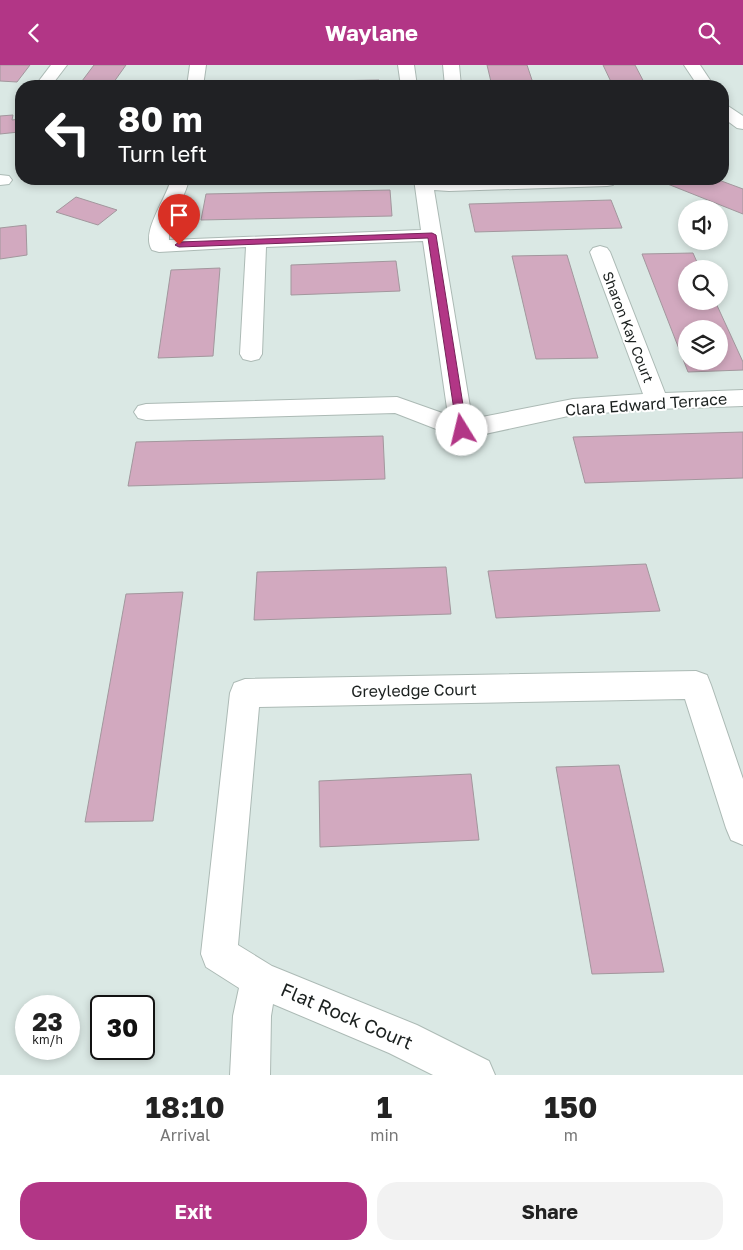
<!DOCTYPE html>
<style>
body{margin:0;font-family:"Golos Text",sans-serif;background:#f2f2f2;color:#222;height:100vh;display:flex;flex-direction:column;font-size:19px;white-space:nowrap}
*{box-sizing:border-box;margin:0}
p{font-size:16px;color:#767676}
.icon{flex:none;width:28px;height:28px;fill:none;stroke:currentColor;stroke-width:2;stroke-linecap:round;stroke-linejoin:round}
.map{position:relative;height:1010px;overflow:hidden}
.drawer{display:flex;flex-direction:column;background:#fff;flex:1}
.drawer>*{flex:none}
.banner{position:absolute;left:15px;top:15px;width:714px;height:105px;border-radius:20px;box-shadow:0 2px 8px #0003;background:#202124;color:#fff;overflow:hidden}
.controls{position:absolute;left:678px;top:135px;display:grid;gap:10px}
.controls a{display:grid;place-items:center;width:50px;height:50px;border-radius:50%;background:#fff;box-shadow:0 2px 8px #0003;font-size:25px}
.speed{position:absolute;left:15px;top:930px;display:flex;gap:10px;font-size:25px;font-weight:700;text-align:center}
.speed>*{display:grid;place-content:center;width:65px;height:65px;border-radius:50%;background:#fff;box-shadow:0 2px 8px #0003;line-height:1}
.speed small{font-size:12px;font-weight:400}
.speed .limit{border:2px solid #111;border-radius:8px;background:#fff;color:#111}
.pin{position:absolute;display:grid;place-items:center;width:42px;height:42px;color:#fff;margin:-51px -21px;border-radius:50% 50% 50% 0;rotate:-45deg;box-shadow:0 0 5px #0007}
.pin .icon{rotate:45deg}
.me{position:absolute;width:55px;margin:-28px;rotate:351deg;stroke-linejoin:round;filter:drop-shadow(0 0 4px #0008)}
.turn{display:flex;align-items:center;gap:18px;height:105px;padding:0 20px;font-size:22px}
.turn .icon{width:65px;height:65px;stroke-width:2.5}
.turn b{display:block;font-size:35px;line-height:42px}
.eta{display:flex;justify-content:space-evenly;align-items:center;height:85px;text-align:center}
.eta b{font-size:30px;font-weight:700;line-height:35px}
.action{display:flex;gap:10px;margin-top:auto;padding:10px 20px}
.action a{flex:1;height:58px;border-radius:20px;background:#b23686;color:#fff;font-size:20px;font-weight:700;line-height:58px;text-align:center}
.action a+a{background:#f2f2f2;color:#222}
header{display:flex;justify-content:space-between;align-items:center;height:65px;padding:0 20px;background:#b23686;color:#fff;font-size:22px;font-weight:700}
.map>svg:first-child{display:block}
.building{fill:#d2a9bf;stroke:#a2979d;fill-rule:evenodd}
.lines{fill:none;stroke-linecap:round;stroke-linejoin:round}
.minor-casing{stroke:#acbab5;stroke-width:2}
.minor{fill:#fff;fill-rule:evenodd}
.route{fill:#b23686;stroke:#742357}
.labels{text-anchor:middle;stroke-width:4;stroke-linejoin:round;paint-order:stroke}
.far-street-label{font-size:14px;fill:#1b201f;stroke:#fff}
.street-label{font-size:16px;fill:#1b201f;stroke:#fff}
.near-street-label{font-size:19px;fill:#1b201f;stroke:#fff}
</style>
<header><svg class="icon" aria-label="back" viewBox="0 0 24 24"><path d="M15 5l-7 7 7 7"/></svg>Waylane<svg class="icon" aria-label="search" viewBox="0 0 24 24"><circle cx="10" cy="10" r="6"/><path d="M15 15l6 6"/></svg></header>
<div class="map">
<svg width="743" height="1010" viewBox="0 0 743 1010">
<rect width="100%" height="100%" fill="#dae8e4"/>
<!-- building -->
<g class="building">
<path d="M 0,0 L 30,0 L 17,17 L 0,16 Z"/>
<path d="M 94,0 L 126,0 L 111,21 L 79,20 Z"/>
<path d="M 487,0 L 527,0 L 534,21 L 492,21 Z"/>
<path d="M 603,0 L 635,0 L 646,21 L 613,21 Z"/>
<path d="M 379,15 L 379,21 L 225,21 L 226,18 Z"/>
<path d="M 13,50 L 12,55 L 21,54 L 19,67 L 0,69 L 0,51 Z"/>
<path d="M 655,114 L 716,114 L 743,124 L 743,149 Z"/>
<path d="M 390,125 L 392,151 L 201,155 L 206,129 Z"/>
<path d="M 76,132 L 117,145 L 98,160 L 56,147 Z"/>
<path d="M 611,135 L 622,163 L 475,167 L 469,139 Z"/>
<path d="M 26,160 L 27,190 L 0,194 L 0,163 Z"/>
<path d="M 693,188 L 700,204 L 686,204 L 686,236 L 715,236 L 743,297 L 743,305 L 688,307 L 642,189 ZM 686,264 L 719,264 L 719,296 L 686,296 Z"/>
<path d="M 567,190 L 598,293 L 536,294 L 512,191 Z"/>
<path d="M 396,196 L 400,226 L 291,230 L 291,200 Z"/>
<path d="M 220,203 L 213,291 L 158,293 L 171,205 Z"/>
<path d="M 743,367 L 743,413 L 585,418 L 573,372 Z"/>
<path d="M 383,371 L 385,414 L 128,421 L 136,377 Z"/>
<path d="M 646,499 L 660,546 L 496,553 L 488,506 Z"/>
<path d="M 446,502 L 451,549 L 254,555 L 257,507 Z"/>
<path d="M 183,527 L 153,756 L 85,757 L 126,529 Z"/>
<path d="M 619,700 L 664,907 L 592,909 L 556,702 Z"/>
<path d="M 471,709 L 479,775 L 320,782 L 319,716 Z"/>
</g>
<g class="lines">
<defs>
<g id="minor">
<path d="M 51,0 L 67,0 L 51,21 L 35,21 Z"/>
<path d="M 190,0 L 206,0 L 203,21 L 187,21 Z"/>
<path d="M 398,0 L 414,0 L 417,21 L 401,21 Z"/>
<path d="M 443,0 L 459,0 L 461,21 L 445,21 Z"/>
<path d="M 684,0 L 700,0 L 714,21 L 698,21 Z"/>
<path d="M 722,39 L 728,41 L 743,51 L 743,64 L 737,63 L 722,52 Z"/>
<path d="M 0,110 L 9,111 L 12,115 L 9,119 L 0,120 Z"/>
<path d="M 171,114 L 189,114 C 185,135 168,153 169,175 L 421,165 L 414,114 L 449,116 L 614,114 L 616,116 L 613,120 L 607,121 L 449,126 L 434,125 L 472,354 L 573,334 L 643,329 L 590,187 L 593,183 L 600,181 L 607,183 L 610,187 L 665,328 L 743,325 L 743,341 L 657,344 L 573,350 L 462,374 L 395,348 L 146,355 L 138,353 L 134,347 L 138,341 L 146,339 L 397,332 L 448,350 L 423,176 L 266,182 L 262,289 L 259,294 L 251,296 L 243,294 L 240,289 L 246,182 L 159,187 L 152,185 C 140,167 167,133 171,114 Z"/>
<path d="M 696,606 L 707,610 L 711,620 L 743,714 L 743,780 L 731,775 L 726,763 L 685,634 L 259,642 L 238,880 L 272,901 L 417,960 L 489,996 L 495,1010 L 433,1010 L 389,988 L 273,939 L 271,951 L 270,1010 L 230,1010 L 233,951 L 239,923 L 206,902 L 201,889 L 230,628 L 234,618 L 245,614 Z"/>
</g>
</defs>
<!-- minor casing -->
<use href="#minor" class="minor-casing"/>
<!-- minor -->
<use href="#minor" class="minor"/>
</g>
<!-- route -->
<path class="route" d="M 432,168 L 436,170 L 467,365 L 462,369 L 457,365 L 428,173 L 179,182 L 175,180 L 179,177 Z"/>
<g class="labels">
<!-- far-street labels -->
<g class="far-street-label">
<text transform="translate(628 262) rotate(69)" y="5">Sharon Kay Court</text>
</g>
<!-- street labels -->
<g class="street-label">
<text transform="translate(646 339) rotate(-4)" y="6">Clara Edward Terrace</text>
<text transform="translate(414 625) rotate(-1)" y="6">Greyledge Court</text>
</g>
<!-- near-street labels -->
<g class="near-street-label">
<text transform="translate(347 951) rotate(23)" y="7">Flat Rock Court</text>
</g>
</g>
</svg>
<div class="controls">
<a><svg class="icon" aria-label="sound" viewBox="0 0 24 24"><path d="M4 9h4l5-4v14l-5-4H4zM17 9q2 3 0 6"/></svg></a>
<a><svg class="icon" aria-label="search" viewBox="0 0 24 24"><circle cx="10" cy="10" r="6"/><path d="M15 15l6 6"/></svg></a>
<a><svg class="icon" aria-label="layers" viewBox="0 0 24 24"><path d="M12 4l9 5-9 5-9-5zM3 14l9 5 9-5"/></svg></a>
</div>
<div class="speed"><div>23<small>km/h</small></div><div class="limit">30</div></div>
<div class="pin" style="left:179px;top:180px;background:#d93025"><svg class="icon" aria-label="arrive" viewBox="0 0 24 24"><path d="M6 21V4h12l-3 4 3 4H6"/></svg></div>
<svg class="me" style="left:462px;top:365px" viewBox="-20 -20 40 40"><circle r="19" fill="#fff"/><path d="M0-13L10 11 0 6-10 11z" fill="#b23686"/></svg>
<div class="banner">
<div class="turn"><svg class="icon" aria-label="left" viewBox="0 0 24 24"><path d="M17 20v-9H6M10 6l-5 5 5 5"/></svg><div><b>80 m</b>Turn left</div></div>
</div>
</div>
<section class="drawer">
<div class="eta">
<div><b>18:10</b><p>Arrival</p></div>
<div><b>1</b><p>min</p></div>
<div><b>150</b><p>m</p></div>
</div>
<div class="action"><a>Exit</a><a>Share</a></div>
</section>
